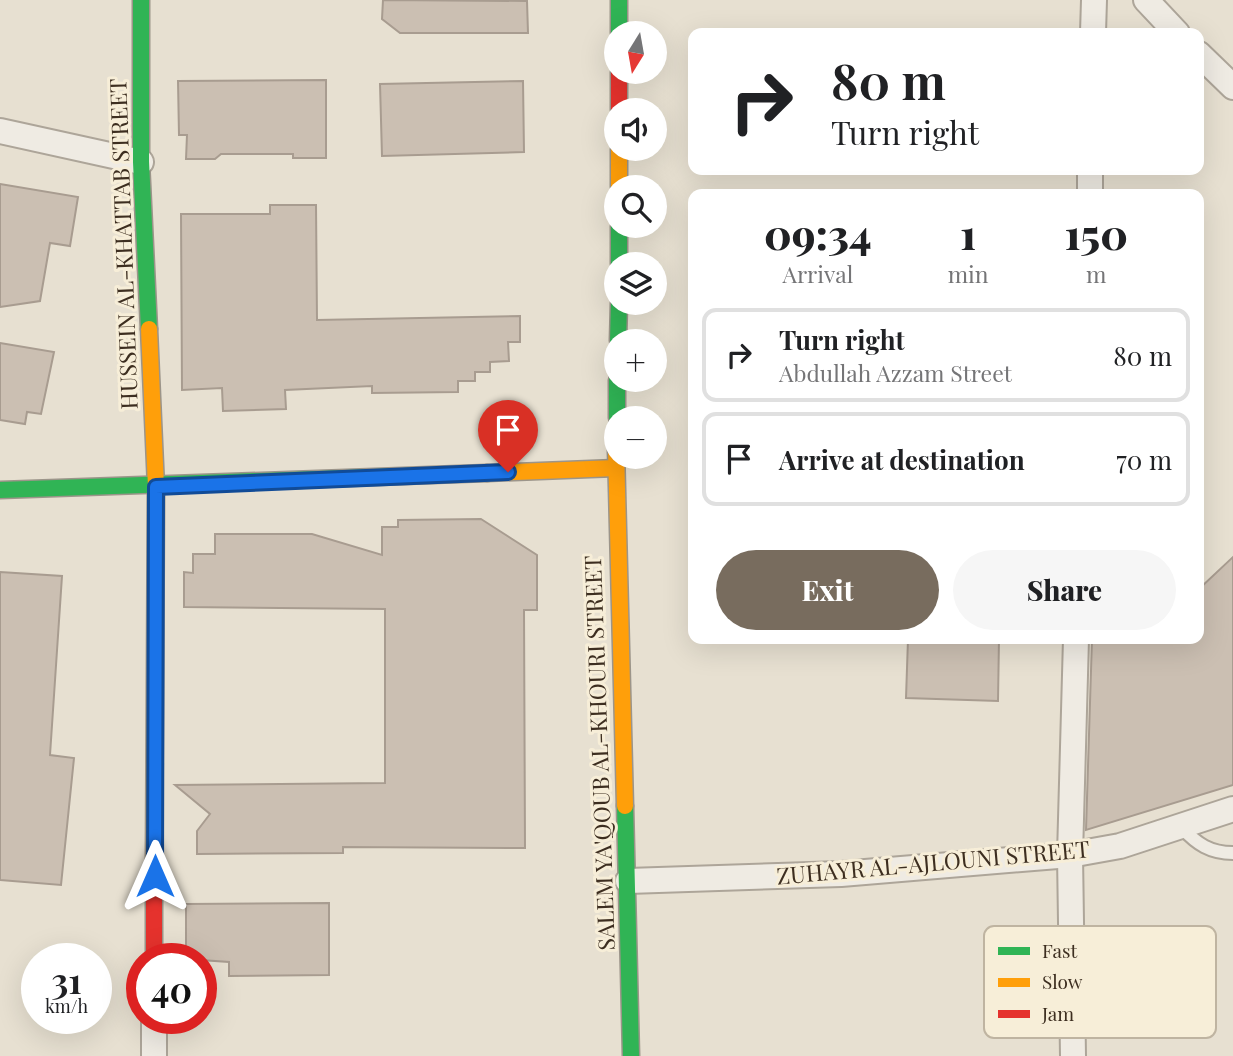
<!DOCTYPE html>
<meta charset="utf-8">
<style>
body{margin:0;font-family:"Playfair Display",serif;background:#f6f6f6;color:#202124;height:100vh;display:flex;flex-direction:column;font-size:26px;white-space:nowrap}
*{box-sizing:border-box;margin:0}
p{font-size:23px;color:#757577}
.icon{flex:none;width:38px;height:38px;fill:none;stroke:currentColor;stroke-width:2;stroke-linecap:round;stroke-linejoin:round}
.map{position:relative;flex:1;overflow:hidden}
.drawer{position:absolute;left:688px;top:189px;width:516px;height:455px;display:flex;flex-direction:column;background:#fff;border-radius:14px;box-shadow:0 7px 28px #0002}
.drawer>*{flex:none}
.banner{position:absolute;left:688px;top:28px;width:516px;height:147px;border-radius:14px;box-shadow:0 7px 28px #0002;background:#fff;color:#202124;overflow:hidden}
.needle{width:46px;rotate:191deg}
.tools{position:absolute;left:604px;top:21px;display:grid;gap:14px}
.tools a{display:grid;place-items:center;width:63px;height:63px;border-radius:50%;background:#fff;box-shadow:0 7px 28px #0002;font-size:35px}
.speed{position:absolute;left:21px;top:943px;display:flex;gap:14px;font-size:35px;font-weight:700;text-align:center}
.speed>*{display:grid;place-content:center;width:91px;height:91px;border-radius:50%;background:#fff;box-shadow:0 7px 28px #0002;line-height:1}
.speed small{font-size:18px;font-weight:400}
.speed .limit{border:10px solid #d22;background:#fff;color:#111}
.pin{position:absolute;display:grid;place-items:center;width:60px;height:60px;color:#fff;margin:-72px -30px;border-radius:50% 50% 50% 0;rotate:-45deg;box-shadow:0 0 7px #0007}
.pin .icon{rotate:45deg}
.me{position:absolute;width:77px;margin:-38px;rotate:0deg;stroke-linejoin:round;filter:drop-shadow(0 0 5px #0008)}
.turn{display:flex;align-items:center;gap:24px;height:147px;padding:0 28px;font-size:32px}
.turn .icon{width:91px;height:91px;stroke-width:2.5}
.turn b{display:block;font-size:49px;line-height:60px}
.eta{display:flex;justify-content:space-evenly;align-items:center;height:119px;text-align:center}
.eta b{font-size:42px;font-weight:800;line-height:49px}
.button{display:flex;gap:14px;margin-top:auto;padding:14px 28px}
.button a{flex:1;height:80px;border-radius:42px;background:#786c5e;color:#fff;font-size:28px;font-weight:800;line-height:80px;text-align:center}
.button a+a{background:#f6f6f6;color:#202124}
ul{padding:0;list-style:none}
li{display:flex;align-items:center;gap:21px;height:94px;margin:0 14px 10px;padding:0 14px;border:4px solid #e0e0e0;border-radius:14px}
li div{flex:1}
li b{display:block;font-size:26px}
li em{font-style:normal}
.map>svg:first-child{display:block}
.building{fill:#cbbfb2;stroke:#a89c90;stroke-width:2}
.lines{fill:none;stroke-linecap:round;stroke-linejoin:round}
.lane-casing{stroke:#ada599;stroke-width:16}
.street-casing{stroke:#ada599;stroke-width:28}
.fast-casing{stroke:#9c958a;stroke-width:19}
.slow-casing{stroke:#9c958a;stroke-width:19}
.jam-casing{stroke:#9c958a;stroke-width:19}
.lane{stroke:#efebe3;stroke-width:12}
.street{stroke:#efebe3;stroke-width:24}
.fast{stroke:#30b455;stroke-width:16}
.slow{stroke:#ff9f0a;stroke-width:16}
.jam{stroke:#e5322d;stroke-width:16}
.route-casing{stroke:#114b97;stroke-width:18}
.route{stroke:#1a73e8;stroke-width:12}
.labels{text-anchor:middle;stroke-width:6;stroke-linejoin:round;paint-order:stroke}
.street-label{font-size:23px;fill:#3d2e20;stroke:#f7eed8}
.key{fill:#f7eed8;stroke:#bfb4a1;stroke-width:2}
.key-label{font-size:19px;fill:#3d2e20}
</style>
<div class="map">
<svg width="1233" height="1056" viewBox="0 0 1233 1056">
<rect width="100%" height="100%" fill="#e7e0d1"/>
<!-- building -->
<g class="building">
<path d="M 383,0 L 527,1 L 528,33 L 400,33 L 382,19 Z"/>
<path d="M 326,80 L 326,158 L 293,158 L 293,154 L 221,154 L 215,159 L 186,159 L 187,135 L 179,135 L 178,81 Z"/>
<path d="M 523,81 L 524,152 L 382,156 L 380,84 Z"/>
<path d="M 0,184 L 78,197 L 70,246 L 50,243 L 40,301 L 0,307 Z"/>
<path d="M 270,205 L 316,205 L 317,320 L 520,316 L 520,342 L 508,342 L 509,361 L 490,362 L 490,372 L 475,372 L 475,381 L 458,381 L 458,392 L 372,393 L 372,386 L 285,390 L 286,409 L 223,411 L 222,388 L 182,390 L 181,214 L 270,214 Z"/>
<path d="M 0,343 L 54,352 L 41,414 L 27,412 L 25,424 L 0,420 Z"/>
<path d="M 481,519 L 537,555 L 537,610 L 524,610 L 525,848 L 343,847 L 343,853 L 197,854 L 197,831 L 210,814 L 175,785 L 385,783 L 385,609 L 184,607 L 184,572 L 193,573 L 193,554 L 215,554 L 215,534 L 312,534 L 382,555 L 382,527 L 398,527 L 398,520 Z"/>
<path d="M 1233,557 L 1233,785 L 1086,830 L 1092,639 L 1199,639 L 1199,589 Z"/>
<path d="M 0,572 L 62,576 L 50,755 L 74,758 L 61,885 L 0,880 Z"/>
<path d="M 908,639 L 999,639 L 998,701 L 906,698 Z"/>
<path d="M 329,903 L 329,975 L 229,976 L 229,962 L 186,959 L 186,904 Z"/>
</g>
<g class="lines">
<defs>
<path id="lane" d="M 1182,828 C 1197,844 1210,853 1233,853"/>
<g id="street">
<path d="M 1146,0 L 1177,33"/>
<path d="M 1093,33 L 1094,0"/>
<path d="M 1199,54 L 1233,87"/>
<path d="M 0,131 L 141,162"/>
<path d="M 1090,194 L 1090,170"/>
<path d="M 628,881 L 841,874 L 1070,855 L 1120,846 L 1233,809"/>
<path d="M 154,1056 L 154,1018"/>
<path d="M 1073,1056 L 1070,855 L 1076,639"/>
</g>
<g id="fast">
<path d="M 141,0 L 141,162 L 149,329"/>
<path d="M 619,0 L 619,33"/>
<path d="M 619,226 L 619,264"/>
<path d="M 618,341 L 619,303"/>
<path d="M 617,380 L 617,418"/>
<path d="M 0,490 L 487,473"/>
<path d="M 625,806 L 631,1056"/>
</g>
<g id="slow">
<path d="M 619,149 L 619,187"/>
<path d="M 149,329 L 156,487 L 154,867"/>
<path d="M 616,449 L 625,806"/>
<path d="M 487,473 L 616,468"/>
</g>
<g id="jam">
<path d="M 619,72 L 619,110"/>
<path d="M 154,959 L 154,867"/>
</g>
</defs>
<!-- lane casing -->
<use href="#lane" class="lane-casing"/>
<!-- street casing -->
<use href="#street" class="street-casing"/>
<!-- fast casing -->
<use href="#fast" class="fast-casing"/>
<!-- slow casing -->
<use href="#slow" class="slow-casing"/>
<!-- jam casing -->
<use href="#jam" class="jam-casing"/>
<!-- lane -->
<use href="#lane" class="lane"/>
<!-- street -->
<use href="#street" class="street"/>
<!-- fast -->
<use href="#fast" class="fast"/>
<!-- slow -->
<use href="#slow" class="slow"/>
<!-- jam -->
<use href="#jam" class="jam"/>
</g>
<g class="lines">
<defs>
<path id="route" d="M 155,876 L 156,487 L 508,472"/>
</defs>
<!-- route casing -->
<use href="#route" class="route-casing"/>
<!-- route -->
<use href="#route" class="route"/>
</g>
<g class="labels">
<!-- street labels -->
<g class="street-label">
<text transform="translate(124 244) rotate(-92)" y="8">HUSSEIN AL-KHATTAB STREET</text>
<text transform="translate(600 753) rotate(-92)" y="8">SALEM YA'QOUB AL-KHOURI STREET</text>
<text transform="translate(933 863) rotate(-5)" y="8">ZUHAYR AL-AJLOUNI STREET</text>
</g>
</g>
<!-- legend -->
<rect x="984" y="926" width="232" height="112" rx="10" class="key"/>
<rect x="998" y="947" width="32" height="8" fill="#30b455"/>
<rect x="998" y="978" width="32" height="9" fill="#ff9f0a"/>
<rect x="998" y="1010" width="32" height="8" fill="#e5322d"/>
<g class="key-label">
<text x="1042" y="958">Fast</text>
<text x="1042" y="989">Slow</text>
<text x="1042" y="1021">Jam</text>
</g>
</svg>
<div class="tools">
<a><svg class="needle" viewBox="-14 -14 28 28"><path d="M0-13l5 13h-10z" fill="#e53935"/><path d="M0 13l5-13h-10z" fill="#757577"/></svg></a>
<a><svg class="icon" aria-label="sound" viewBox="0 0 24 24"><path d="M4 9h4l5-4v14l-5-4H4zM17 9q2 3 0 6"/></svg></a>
<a><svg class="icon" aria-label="search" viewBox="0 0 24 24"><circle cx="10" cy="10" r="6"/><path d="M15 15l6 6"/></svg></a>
<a><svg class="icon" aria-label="layers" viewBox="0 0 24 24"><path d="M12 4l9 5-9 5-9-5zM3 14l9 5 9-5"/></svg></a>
<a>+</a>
<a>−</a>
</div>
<div class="speed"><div>31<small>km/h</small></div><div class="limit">40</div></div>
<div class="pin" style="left:508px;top:472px;background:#d93025"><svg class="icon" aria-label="arrive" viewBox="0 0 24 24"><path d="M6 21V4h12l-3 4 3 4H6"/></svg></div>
<svg class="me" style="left:155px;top:876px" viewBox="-20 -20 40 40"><path d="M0-17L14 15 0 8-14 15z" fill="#1a73e8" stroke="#fff" stroke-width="4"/></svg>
<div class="banner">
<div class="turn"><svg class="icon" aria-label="right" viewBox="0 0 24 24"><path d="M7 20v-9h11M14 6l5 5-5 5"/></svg><div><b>80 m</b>Turn right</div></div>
</div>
<section class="drawer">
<div class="eta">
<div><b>09:34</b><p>Arrival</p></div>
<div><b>1</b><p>min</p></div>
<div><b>150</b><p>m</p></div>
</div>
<ul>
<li><svg class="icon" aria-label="right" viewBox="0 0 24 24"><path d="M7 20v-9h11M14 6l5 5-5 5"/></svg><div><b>Turn right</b><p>Abdullah Azzam Street</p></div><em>80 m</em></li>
<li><svg class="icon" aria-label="arrive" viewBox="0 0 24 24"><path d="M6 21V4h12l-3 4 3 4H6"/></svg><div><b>Arrive at destination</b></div><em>70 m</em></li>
</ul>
<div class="button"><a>Exit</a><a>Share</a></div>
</section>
</div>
